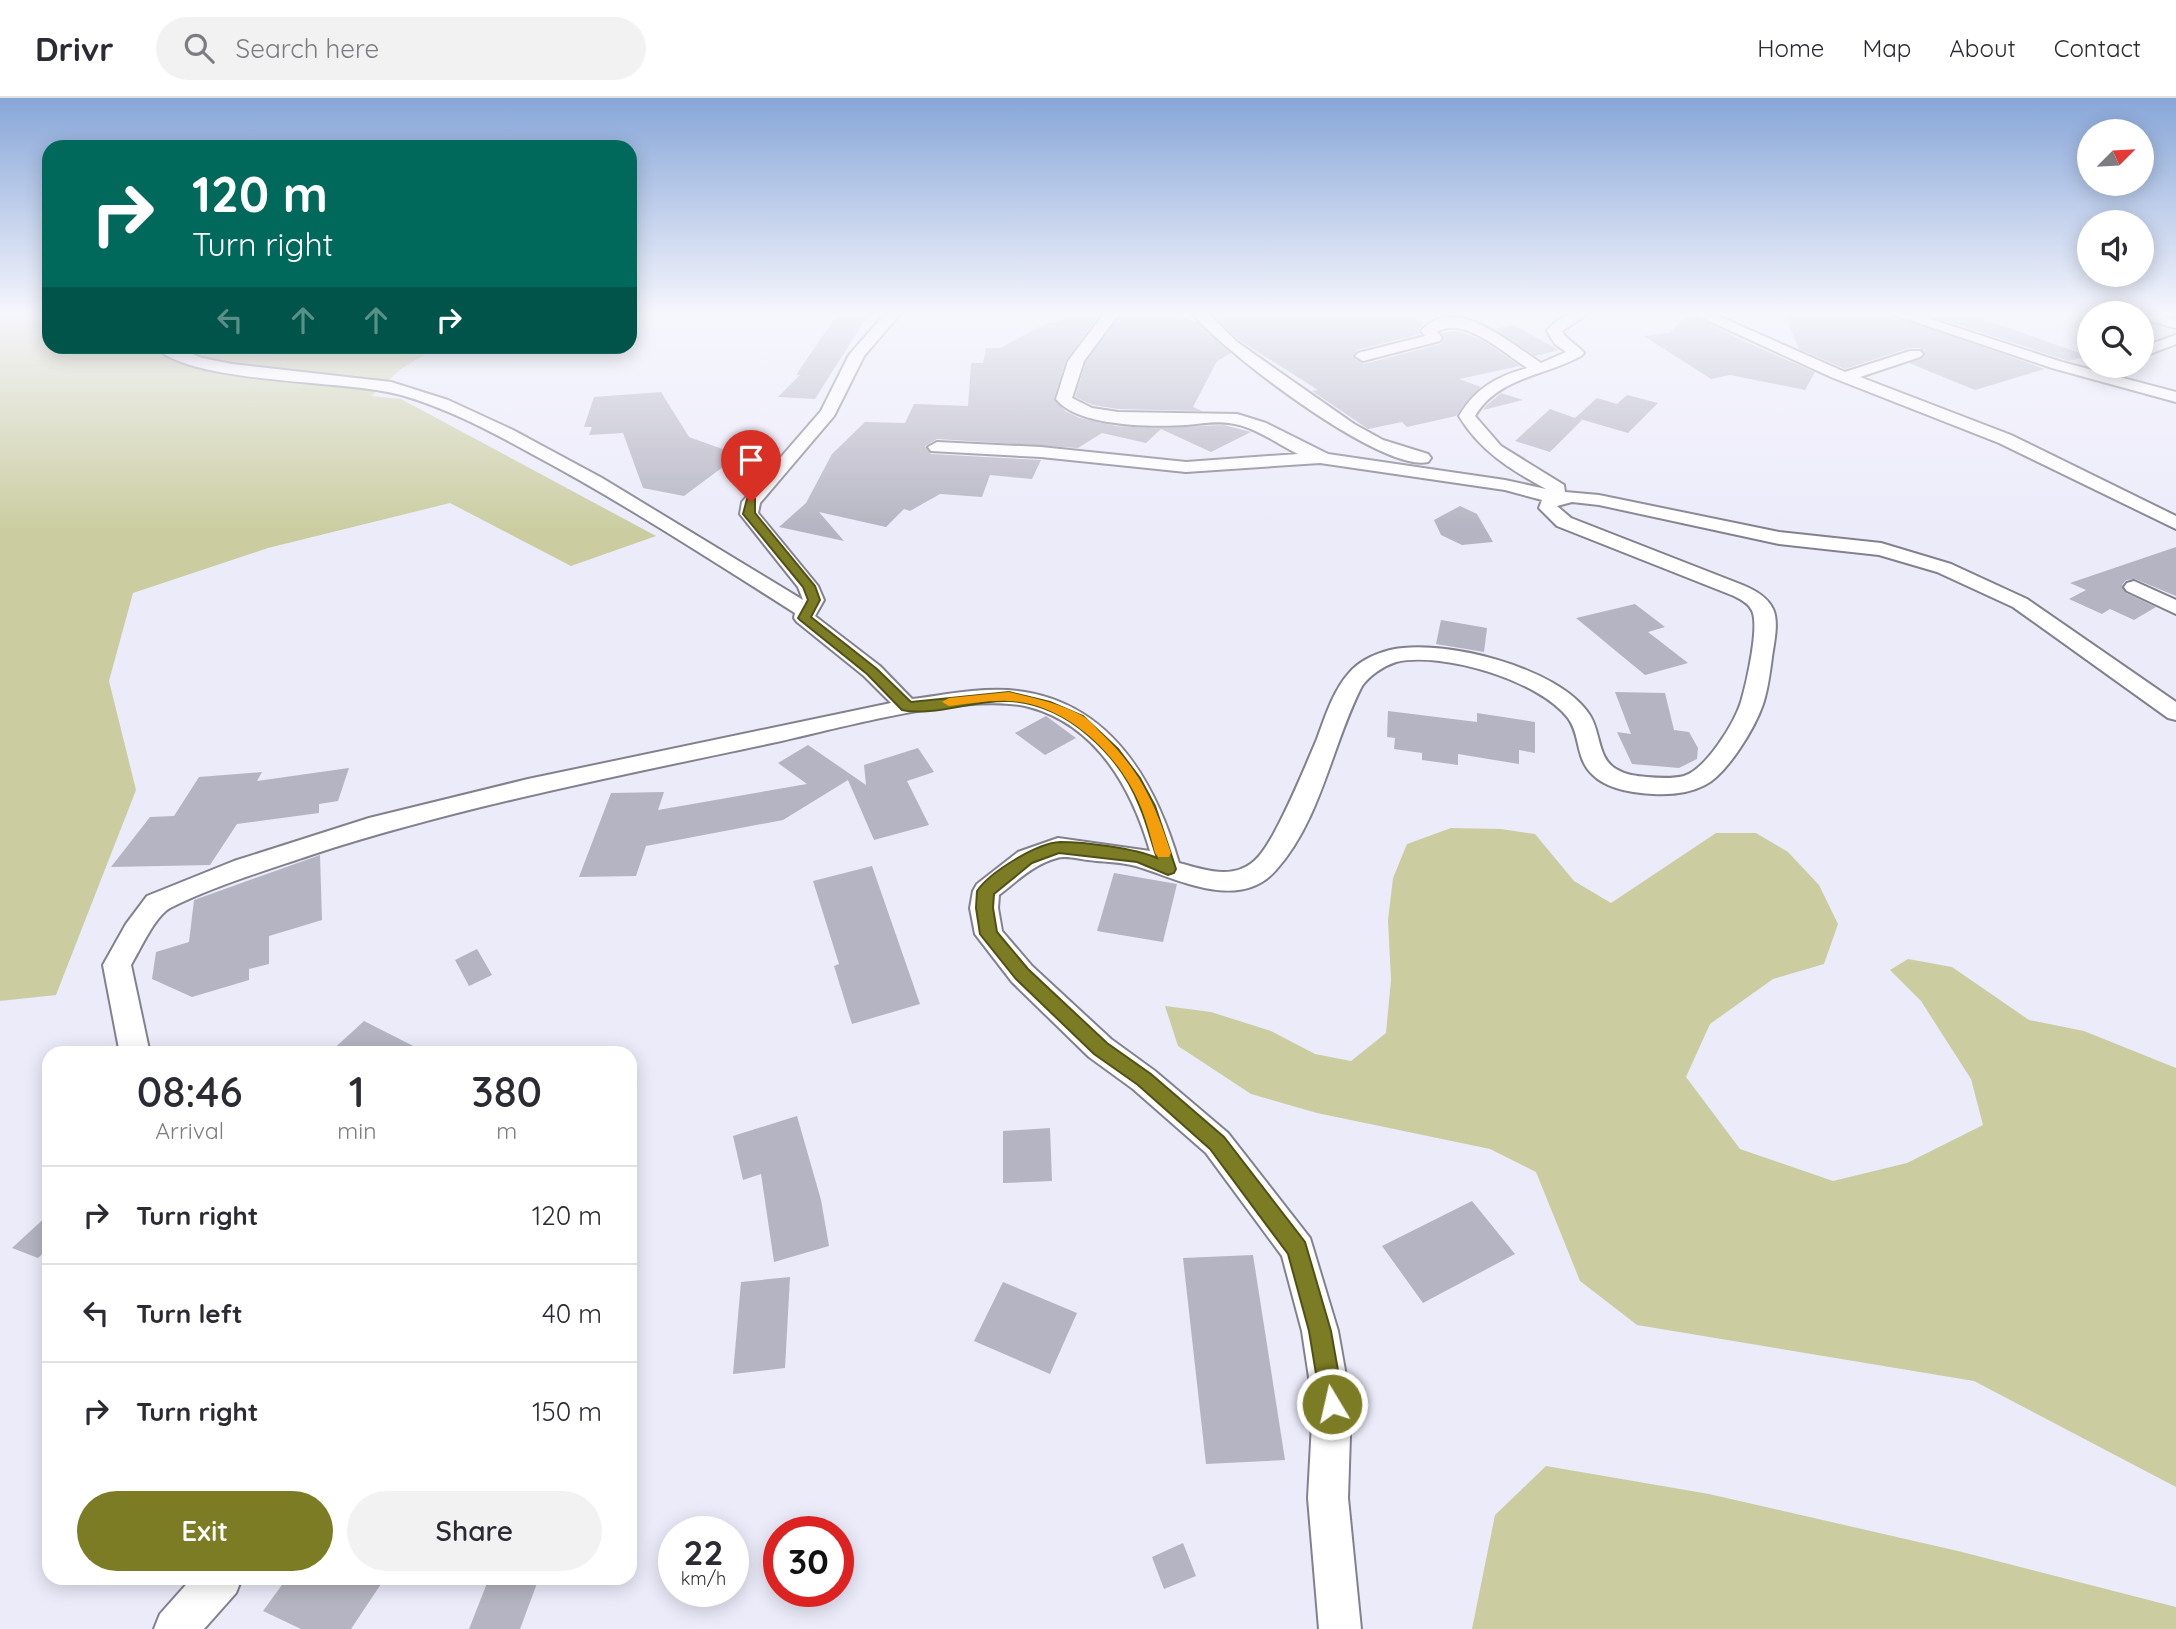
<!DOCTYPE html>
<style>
body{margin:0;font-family:Quicksand,sans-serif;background:#f2f2f3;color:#2b2b33;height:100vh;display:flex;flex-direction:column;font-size:26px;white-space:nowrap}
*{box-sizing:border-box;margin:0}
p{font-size:23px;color:#7c7c81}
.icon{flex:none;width:38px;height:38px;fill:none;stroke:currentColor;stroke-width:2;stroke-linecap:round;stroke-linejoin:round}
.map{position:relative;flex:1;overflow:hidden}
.details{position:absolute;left:42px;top:948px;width:595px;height:539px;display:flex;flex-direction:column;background:#fff;border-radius:21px;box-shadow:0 4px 18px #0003}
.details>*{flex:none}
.hud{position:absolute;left:42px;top:42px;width:595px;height:214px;border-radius:21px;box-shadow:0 4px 18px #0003;background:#00695c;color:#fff;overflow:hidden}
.needle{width:46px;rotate:66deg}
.tools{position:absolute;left:2077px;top:21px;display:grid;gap:14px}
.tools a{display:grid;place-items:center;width:77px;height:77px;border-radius:50%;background:#fff;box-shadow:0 4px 18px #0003;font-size:35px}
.speed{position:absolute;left:658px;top:1418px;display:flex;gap:14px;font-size:35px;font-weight:700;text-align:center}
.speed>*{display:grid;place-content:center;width:91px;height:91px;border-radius:50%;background:#fff;box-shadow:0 4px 18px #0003;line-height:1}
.speed small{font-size:18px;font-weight:400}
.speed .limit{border:10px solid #d22;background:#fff;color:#111}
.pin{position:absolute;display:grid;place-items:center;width:60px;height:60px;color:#fff;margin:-72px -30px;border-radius:50% 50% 50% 0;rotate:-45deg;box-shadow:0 0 7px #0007}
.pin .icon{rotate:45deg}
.me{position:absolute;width:77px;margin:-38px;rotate:351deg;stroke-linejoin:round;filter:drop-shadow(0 0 5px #0008)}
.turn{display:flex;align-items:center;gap:24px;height:147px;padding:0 35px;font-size:32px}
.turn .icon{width:91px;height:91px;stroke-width:2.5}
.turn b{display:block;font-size:49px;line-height:60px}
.lanes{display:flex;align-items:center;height:66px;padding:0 35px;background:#0003;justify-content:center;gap:35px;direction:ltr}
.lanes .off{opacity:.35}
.eta{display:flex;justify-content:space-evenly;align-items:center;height:119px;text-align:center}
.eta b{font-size:42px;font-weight:600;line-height:49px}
.primary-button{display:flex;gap:14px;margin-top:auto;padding:14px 35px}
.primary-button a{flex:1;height:80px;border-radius:42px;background:#7c7c24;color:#fff;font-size:28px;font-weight:600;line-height:80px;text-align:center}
.primary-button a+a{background:#f2f2f3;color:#2b2b33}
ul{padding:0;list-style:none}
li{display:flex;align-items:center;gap:21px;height:98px;padding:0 35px;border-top:2px solid #e1e1e2}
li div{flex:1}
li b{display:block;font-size:26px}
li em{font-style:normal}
header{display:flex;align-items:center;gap:42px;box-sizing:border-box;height:98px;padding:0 35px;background:#fff;border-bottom:2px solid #e1e1e2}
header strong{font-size:33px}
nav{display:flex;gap:38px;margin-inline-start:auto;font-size:24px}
.search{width:490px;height:63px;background:#f2f2f3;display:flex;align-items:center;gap:18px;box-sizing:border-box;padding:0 24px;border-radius:38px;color:#7c7c81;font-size:26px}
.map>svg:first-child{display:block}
.green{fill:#cbcda1}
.building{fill:#b5b4c2}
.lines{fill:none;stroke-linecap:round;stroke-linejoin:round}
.street-casing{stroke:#82818e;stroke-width:4}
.street{fill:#fff;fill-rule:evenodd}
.route{fill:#7c7c24;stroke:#515117;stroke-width:2}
.slow{fill:#f59e0b}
</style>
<header>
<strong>Drivr</strong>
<div class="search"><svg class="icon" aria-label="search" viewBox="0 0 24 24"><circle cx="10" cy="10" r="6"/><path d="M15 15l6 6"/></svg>Search here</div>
<nav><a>Home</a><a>Map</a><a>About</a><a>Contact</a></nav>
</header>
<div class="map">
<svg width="2176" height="1531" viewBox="0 0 2176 1531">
<rect width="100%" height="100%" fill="#ecebfa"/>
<!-- green -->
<g class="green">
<path d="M 0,217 L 49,217 L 49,248 L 437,249 L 401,271 L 371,298 L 401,301 L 656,438 L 571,468 L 450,405 L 268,450 L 133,495 L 109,583 L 136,692 L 56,897 L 0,903 Z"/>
<path d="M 1451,730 L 1501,731 L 1535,736 L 1574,783 L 1611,805 L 1716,735 L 1756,735 L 1788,754 L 1819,787 L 1838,826 L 1824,866 L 1773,881 L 1710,926 L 1686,979 L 1740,1051 L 1833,1083 L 1907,1065 L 1983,1027 L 1971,981 L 1921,903 L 1890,872 L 1908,861 L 1952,869 L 2029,922 L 2084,933 L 2176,970 L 2176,1389 L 1974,1283 L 1637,1227 L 1580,1183 L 1536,1074 L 1490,1051 L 1317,1015 L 1251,996 L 1178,948 L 1165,908 L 1211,914 L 1271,933 L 1315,956 L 1351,963 L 1386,935 L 1391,882 L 1388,822 L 1393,780 L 1407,746 Z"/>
<path d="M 1546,1368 L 1709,1396 L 1958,1453 L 2176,1509 L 2176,1531 L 1472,1531 L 1495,1417 Z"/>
</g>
<!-- building -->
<g class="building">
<path d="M 837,217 L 868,217 L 815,301 L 778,299 L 800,277 L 796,277 Z"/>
<path d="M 1071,217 L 1099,217 L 1066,262 L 1054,300 L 1065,313 L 1080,320 L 1116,328 L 1154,330 L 1224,327 L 1251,334 L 1211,354 L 1161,331 L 1146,345 L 1102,335 L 1078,350 L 937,341 L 925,348 L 931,356 L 1041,362 L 1032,381 L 990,377 L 982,399 L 940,396 L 910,413 L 904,411 L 886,429 L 819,414 L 844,443 L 779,429 L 806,405 L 832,356 L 865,324 L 905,325 L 914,306 L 968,308 L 971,265 L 983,265 L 986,250 L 1000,250 L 1049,224 L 1054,225 Z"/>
<path d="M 1120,217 L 1161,217 L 1196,223 L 1231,255 L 1217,263 L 1193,309 L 1202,313 L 1118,311 L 1093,307 L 1075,299 L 1086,264 Z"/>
<path d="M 1248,217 L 1418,220 L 1417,222 L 1424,223 L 1418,233 L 1420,236 L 1357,252 L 1352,258 L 1364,266 L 1441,246 L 1445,240 L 1441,235 L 1458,233 L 1482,242 L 1520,268 L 1459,281 L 1481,289 L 1456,318 L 1407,329 L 1402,324 L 1368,331 L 1312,293 L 1318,292 L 1239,242 L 1219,222 Z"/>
<path d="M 1688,217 L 1693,217 L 1741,242 L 1815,274 L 1805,292 L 1730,277 L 1711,281 L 1644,238 L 1669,235 Z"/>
<path d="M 1785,217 L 1893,217 L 2045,271 L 1975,292 L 1909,265 L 1925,258 L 1920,250 L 1909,250 L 1845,271 L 1799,251 Z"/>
<path d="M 1928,217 L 1972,217 L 2088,258 L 2069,263 Z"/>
<path d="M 1514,227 L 1557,251 L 1559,252 L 1535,258 L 1495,231 Z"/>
<path d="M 661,294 L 689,339 L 739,357 L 684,398 L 643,390 L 623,335 L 589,337 L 592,329 L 584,329 L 594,299 Z"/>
<path d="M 1501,295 L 1523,302 L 1483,312 L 1487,307 Z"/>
<path d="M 1627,297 L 1658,305 L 1628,335 L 1580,321 L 1582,322 L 1550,354 L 1515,343 L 1550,311 L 1575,320 L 1597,300 L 1617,306 Z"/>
<path d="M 1460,408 L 1477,416 L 1493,444 L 1462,447 L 1441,437 L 1434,422 Z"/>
<path d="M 2176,449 L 2176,498 L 2135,481 L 2126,482 L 2122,487 L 2126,495 L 2156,509 L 2134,522 L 2110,511 L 2102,516 L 2069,501 L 2086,492 L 2070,485 Z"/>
<path d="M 1635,506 L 1665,529 L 1648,534 L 1688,565 L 1645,577 L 1576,520 Z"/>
<path d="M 1441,522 L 1487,530 L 1484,554 L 1436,546 Z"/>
<path d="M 1615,594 L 1665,595 L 1674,632 L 1689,634 L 1698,650 L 1697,661 L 1679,670 L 1632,666 L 1617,634 L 1631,636 Z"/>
<path d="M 1388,613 L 1477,624 L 1477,615 L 1535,624 L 1535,655 L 1519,652 L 1519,666 L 1458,656 L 1458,667 L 1422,662 L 1422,655 L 1394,651 L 1395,640 L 1387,639 Z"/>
<path d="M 1046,618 L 1076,640 L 1045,657 L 1015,635 Z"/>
<path d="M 808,647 L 866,687 L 864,667 L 918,650 L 934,674 L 907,683 L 929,727 L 874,742 L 848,682 L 783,722 L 646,748 L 636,778 L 579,779 L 611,695 L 664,694 L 658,712 L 807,686 L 778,665 Z"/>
<path d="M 349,670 L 338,703 L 319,706 L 319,715 L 237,726 L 210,767 L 111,769 L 150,719 L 174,718 L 199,679 L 262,674 L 257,683 Z"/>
<path d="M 320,757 L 322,822 L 269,838 L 269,866 L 249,871 L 249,882 L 192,899 L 152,881 L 156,854 L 189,844 L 194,802 Z"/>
<path d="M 872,768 L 920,906 L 852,926 L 834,868 L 839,866 L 813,783 Z"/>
<path d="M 1114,775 L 1177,786 L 1163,844 L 1097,833 Z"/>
<path d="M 477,851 L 492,877 L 469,888 L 455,862 Z"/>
<path d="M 364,923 L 429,956 L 328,956 Z"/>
<path d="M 797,1018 L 821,1102 L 829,1148 L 774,1164 L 761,1076 L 743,1082 L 733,1038 Z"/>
<path d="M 1050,1030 L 1052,1083 L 1003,1085 L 1003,1033 Z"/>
<path d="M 1472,1103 L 1515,1156 L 1423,1205 L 1382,1148 Z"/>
<path d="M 49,1116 L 49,1150 L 38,1160 L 12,1150 Z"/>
<path d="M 1253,1157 L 1285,1362 L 1206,1366 L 1183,1160 Z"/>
<path d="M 790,1179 L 785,1270 L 733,1276 L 741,1184 Z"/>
<path d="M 1003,1184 L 1077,1215 L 1050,1276 L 974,1243 Z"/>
<path d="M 1183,1445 L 1196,1478 L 1164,1491 L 1152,1459 Z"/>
<path d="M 287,1480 L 385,1480 L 351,1531 L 301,1531 L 263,1513 Z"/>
<path d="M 489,1480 L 539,1480 L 520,1531 L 469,1531 Z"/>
</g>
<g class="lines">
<defs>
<g id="street">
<path d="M 884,217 L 899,217 L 864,258 L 834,318 L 760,405 L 758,415 L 818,488 L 824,502 L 815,518 L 880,568 L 912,601 C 944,597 976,590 1008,592 C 1107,599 1154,679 1179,765 L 1183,766 C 1200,771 1223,778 1241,771 C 1256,766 1265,751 1273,737 C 1290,706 1303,674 1317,641 C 1325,619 1333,593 1349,575 C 1359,563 1375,556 1390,552 C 1442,540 1558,569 1589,616 C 1601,633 1597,660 1616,671 C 1626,677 1636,678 1647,679 C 1659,680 1672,681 1684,678 C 1706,671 1734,626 1741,604 C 1746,587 1761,524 1751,511 C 1748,505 1740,501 1734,498 L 1557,428 L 1539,410 L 1542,402 L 1505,392 L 1320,365 L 1186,374 L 1041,359 L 931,353 L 928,349 L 937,344 L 1041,349 L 1186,364 L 1298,356 C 1276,345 1254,328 1229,325 C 1215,323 1200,326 1186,327 C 1152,329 1078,329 1056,301 L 1068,263 L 1103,217 L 1118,217 L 1084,263 L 1072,300 L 1092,310 L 1118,314 L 1237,316 L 1266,325 L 1328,356 L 1505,382 L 1546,391 C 1511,372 1480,353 1459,318 C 1476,290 1496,279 1527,270 C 1504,255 1463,217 1437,234 L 1442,240 L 1440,243 L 1363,263 L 1355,258 L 1358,255 L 1425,238 L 1421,233 C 1454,195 1510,245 1541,265 L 1566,254 L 1555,246 L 1547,233 C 1558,218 1568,217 1586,217 L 1562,233 C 1567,243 1577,246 1584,255 L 1581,258 C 1545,278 1498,279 1475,318 L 1501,348 L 1564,387 L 1565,394 L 1599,397 L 1779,434 L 1881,445 L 1951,466 L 2027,501 L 2176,604 L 2176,622 L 2168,620 L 2013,509 L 1937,474 L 1879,457 L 1779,446 L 1599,407 L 1572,404 L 1557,408 L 1571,420 L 1740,486 C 1753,491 1767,498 1773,511 C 1779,524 1774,545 1772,559 C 1770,574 1768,591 1763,606 C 1755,630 1727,676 1705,687 C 1690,695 1670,697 1653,696 C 1634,695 1607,691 1593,677 C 1575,661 1581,637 1568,620 C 1539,582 1441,553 1396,564 C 1383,568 1369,578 1362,588 C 1332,646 1321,722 1276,772 C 1239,814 1178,781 1136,768 C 1121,764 1104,764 1088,762 C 1079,761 1066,757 1057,760 C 1034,766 1017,783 999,797 L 998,810 L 1002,833 L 1032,868 L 1111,941 L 1155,973 L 1228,1035 L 1310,1140 L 1338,1233 L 1351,1306 L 1348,1400 L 1361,1531 L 1319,1531 L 1308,1400 L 1313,1306 L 1302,1233 L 1282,1158 L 1206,1055 L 1133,991 L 1089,959 L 1012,884 L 975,836 L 970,810 L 973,793 L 977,786 L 1018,754 L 1058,740 L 1150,753 C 1132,691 1097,627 1029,609 C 968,593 837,631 772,645 C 618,678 462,708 311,757 C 264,773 214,788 170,810 C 155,818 140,852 131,867 L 150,956 L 120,956 L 103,867 L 126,826 L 147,798 L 234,763 L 369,720 L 528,681 L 891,605 L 864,578 L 797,524 L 794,520 L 795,515 C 708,460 622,404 532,356 C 490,333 447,310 401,297 C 346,281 191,287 154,248 L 172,248 L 202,260 L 232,266 L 391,284 L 448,302 L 513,332 L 602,380 L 803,502 L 798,489 L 740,416 L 742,404 L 821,313 L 849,257 Z"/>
<path d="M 1194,217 L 1210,217 L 1237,244 L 1354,326 L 1383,342 L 1428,356 L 1431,360 L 1428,364 C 1382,375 1224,254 1194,217 Z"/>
<path d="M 1696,217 L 1716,217 L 1845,274 L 1910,253 L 1920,253 L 1923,256 L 1920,259 L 1860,279 L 2011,337 L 2176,418 L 2176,431 L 1999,345 L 1831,279 Z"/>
<path d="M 1895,217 L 1918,217 L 2062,264 L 2176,294 L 2176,304 L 2052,270 Z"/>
<path d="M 2142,217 L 2161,217 L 2176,222 L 2176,230 L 2142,221 Z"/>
<path d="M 2176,237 L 2176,246 L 2142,259 L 2142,249 Z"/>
<path d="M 2134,483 L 2176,502 L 2176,516 L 2127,493 L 2124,489 L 2127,485 Z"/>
<path d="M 192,1480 L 242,1480 L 236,1495 L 204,1531 L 154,1531 L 160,1516 Z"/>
</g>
</defs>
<!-- street casing -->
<use href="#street" class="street-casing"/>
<!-- street -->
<use href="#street" class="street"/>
</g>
<!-- sky -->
<linearGradient id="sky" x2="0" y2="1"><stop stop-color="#87a6d8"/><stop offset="0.5" stop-color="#f6f6fd"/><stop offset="1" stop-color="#f6f6fd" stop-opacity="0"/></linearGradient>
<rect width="2176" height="432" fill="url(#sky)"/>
<!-- route -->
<path class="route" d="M 747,401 L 755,401 L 755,415 L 815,488 L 820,502 L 811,519 L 877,571 L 911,604 L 1009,594 L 1050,604 L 1083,618 L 1118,651 L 1140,680 L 1155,708 L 1176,771 L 1174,775 L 1168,777 L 1137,764 L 1059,755 L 1032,765 L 994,796 L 993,810 L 997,834 L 1028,871 L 1107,945 L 1151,976 L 1224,1039 L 1305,1144 L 1331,1233 L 1344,1306 L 1340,1314 L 1332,1318 L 1324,1314 L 1321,1306 L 1309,1233 L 1288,1156 L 1210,1051 L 1138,987 L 1094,956 L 1016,881 L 980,836 L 976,810 L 977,793 C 990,774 1037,745 1060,744 C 1085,744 1134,750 1157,760 C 1151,743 1147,725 1140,709 C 1120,657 1067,606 1009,603 C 978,601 931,619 902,612 L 867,576 L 800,522 L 798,520 L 808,502 L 803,489 L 743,416 Z"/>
<!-- slow -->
<path class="slow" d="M 1009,594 C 1034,600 1059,605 1081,617 C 1089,621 1095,629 1101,635 C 1140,672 1155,706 1171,755 L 1169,759 L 1158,759 L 1155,755 C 1151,740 1147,724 1141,709 C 1120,657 1066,605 1008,603 C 989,602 968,606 949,608 L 942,604 L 949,600 Z"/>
</svg>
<div class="tools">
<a><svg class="needle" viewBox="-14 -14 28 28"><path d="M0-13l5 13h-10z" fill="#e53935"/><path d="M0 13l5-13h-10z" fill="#7c7c81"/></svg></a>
<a><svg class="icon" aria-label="sound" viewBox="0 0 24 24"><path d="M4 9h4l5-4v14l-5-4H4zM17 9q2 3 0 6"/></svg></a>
<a><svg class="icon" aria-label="search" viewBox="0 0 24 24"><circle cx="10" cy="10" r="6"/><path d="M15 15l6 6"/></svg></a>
</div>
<div class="speed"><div>22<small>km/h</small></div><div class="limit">30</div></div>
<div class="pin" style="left:751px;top:404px;background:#d93025"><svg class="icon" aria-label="arrive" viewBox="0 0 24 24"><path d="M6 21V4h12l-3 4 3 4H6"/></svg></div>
<svg class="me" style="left:1332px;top:1306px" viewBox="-20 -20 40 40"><circle r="17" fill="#7c7c24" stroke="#fff" stroke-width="3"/><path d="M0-11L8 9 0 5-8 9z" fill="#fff"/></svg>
<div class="hud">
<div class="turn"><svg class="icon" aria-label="right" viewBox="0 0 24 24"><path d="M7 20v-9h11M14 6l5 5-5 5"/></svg><div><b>120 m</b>Turn right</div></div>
<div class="lanes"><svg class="icon off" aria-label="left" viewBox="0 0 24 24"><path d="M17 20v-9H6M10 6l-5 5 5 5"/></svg><svg class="icon off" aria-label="ahead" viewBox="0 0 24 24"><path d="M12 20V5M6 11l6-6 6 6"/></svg><svg class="icon off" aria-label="ahead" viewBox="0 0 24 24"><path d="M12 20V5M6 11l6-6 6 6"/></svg><svg class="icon" aria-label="right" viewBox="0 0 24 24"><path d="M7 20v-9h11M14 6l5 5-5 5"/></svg></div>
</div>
<section class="details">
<div class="eta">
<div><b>08:46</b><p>Arrival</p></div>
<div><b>1</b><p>min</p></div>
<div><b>380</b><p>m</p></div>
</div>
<ul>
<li><svg class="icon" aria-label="right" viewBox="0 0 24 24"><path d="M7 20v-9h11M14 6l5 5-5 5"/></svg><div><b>Turn right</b></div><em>120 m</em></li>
<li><svg class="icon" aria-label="left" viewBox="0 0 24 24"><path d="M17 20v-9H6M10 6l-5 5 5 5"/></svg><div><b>Turn left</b></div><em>40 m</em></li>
<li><svg class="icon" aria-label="right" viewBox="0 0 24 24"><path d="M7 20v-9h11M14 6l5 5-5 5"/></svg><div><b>Turn right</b></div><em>150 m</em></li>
</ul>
<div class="primary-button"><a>Exit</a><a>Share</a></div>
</section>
</div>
